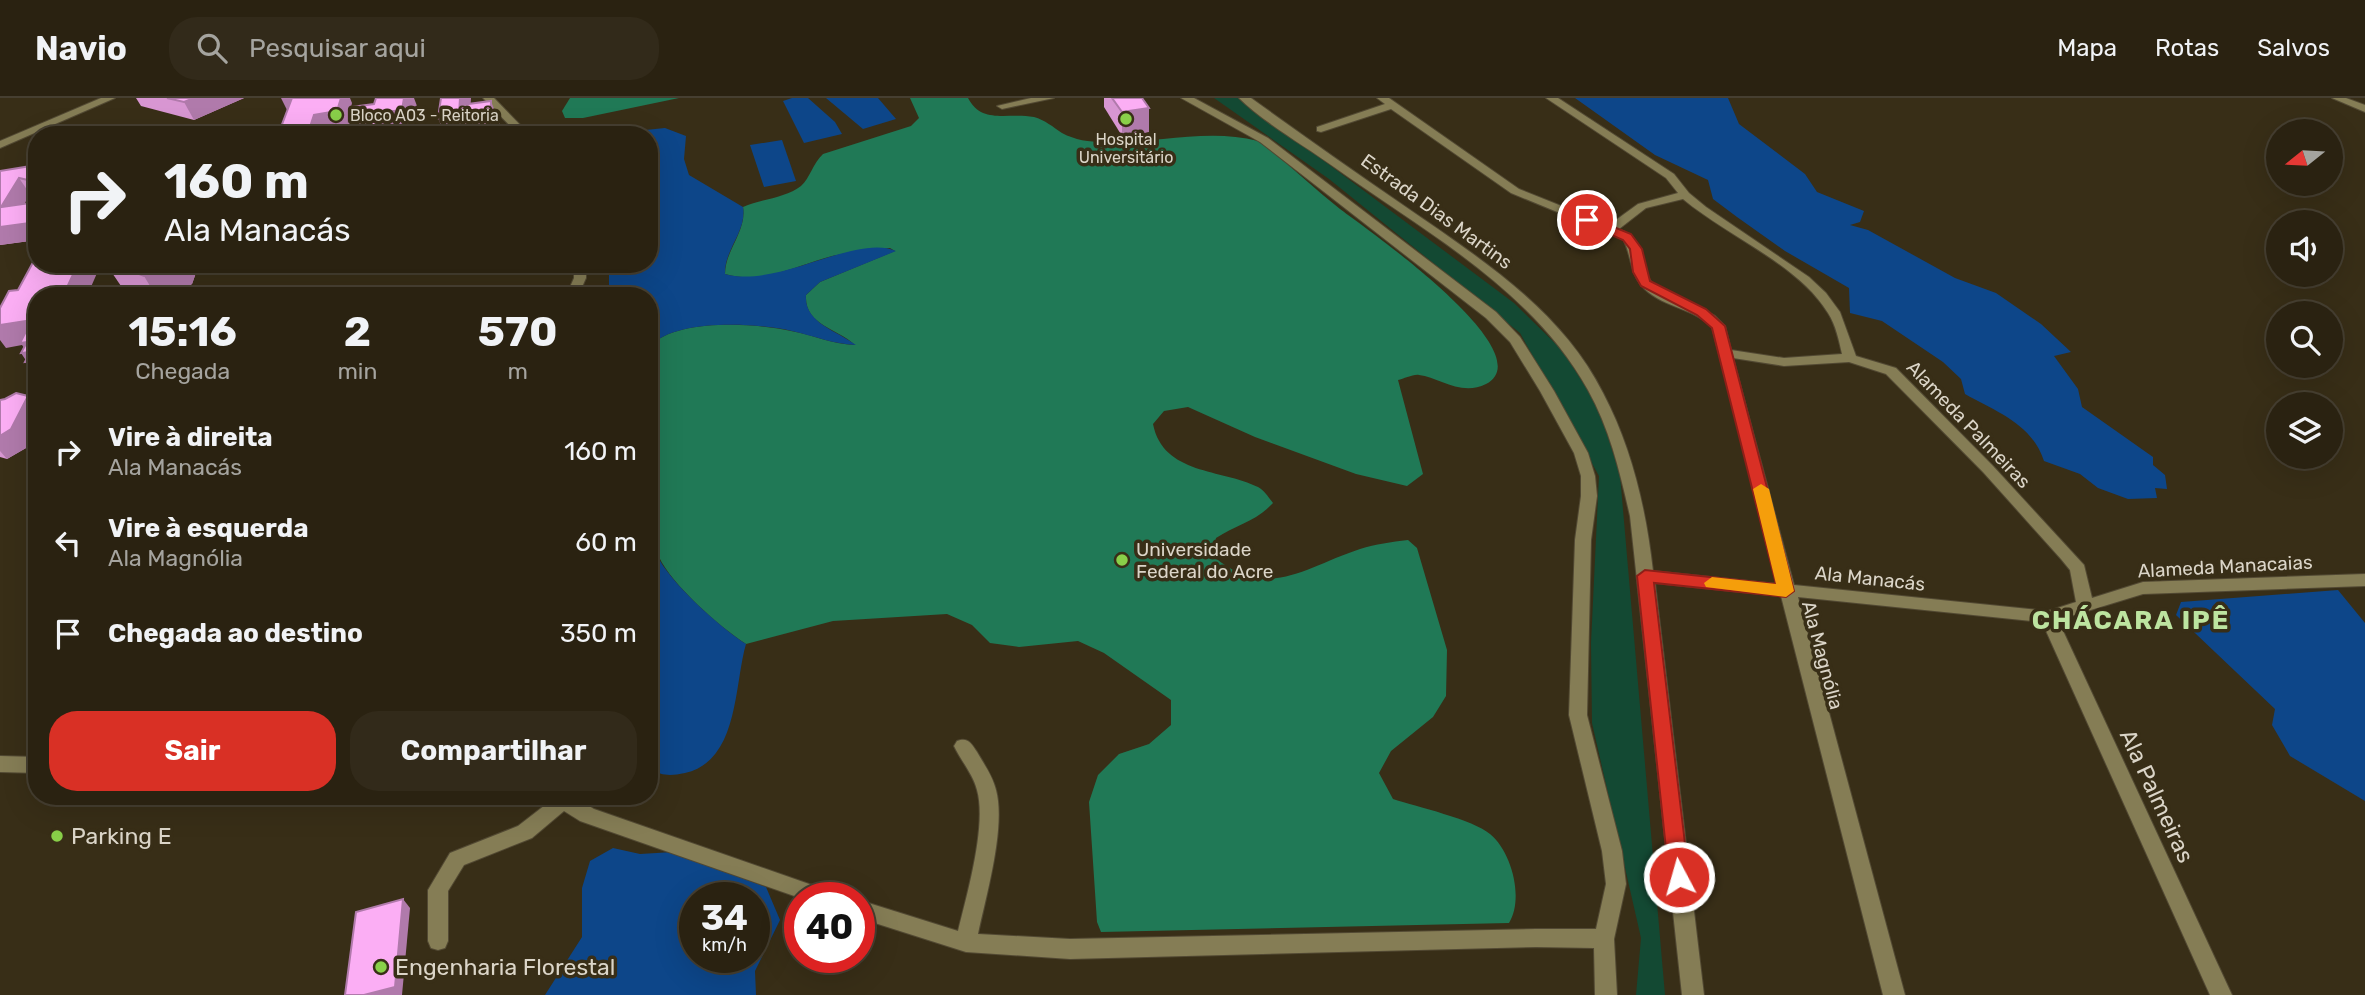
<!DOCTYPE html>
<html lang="pt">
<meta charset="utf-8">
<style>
body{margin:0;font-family:Rubik,sans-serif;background:#322a1a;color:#f1f3f6;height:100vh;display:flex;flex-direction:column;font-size:26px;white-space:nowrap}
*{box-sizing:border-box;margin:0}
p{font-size:23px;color:#a5a49f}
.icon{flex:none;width:38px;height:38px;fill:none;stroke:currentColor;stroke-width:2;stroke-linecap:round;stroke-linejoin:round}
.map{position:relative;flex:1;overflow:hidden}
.sheet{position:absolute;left:28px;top:189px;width:630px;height:518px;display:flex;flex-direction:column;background:#2a2211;border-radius:28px;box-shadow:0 7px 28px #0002,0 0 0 2px #463f31}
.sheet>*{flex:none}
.guide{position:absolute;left:28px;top:28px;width:630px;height:147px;border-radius:28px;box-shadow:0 7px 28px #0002,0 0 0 2px #463f31;background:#2a2211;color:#f1f3f6;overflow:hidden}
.needle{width:46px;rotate:252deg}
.fabs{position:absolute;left:2266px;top:21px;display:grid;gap:14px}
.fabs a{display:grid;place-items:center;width:77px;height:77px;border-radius:50%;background:#2a2211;box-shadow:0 7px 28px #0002,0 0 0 2px #463f31;font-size:35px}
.speed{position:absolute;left:679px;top:784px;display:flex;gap:14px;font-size:35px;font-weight:700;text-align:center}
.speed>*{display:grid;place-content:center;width:91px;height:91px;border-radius:50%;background:#2a2211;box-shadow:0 7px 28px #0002,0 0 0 2px #463f31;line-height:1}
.speed small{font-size:18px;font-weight:400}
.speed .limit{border:10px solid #d22;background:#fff;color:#111}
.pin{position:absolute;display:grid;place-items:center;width:60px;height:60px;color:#fff;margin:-30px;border:4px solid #fff;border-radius:50%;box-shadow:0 2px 7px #0007}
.me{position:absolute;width:77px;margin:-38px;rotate:354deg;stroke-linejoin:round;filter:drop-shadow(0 0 5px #0008)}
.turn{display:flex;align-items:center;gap:24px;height:147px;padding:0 21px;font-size:32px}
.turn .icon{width:91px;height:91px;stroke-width:2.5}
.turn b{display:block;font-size:49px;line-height:60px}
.eta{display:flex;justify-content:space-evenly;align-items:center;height:119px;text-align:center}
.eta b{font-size:42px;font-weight:700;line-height:49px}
.cta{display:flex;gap:14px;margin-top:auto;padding:14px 21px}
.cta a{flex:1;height:80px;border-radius:28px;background:#d93025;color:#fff;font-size:28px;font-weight:700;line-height:80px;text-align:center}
.cta a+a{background:#322a1a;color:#f1f3f6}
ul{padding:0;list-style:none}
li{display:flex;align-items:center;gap:21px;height:91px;padding:0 21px}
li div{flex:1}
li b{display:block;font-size:26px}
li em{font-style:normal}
header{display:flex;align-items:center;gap:42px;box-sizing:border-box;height:98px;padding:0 35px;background:#2a2211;border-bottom:2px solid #463f31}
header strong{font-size:33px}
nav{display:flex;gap:38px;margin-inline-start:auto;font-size:24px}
.search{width:490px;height:63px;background:#322a1a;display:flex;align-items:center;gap:18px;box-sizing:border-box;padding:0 24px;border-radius:28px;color:#a5a49f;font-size:26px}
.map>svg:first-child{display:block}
.green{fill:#134933}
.forest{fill:#207956}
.water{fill:#0d4689;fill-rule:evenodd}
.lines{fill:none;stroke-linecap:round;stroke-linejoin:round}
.minor-casing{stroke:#524933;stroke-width:2}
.minor{fill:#857d55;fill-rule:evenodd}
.wall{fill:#d896d2}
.shaded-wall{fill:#b07aab}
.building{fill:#fbaef4;stroke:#b07aab;stroke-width:2}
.route{fill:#d93025;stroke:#8d1f18;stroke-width:2}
.slow{fill:#f59e0b}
.poi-dot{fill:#89cf49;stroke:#382e17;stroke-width:2.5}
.labels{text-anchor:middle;stroke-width:7;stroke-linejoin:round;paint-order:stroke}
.far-poi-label{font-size:16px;fill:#dbd5c8;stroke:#382e17;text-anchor:start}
.street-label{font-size:19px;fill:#dbd5c8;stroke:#382e17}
.poi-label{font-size:19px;fill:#dbd5c8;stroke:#382e17;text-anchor:start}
.near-street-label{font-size:23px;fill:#dbd5c8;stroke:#382e17}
.near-poi-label{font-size:23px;fill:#dbd5c8;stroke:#382e17;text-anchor:start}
.district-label{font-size:26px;font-weight:bold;letter-spacing:2px;fill:#bde4a0;stroke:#382e17}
</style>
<header>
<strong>Navio</strong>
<div class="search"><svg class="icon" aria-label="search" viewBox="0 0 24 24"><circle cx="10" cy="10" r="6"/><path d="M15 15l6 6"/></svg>Pesquisar aqui</div>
<nav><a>Mapa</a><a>Rotas</a><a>Salvos</a></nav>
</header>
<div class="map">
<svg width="2365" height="897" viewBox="0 0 2365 897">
<rect width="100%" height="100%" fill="#382e17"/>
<!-- green -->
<path class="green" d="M 1214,0 L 1240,0 L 1514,205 L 1562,252 L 1598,308 L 1620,377 L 1665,897 L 1636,897 L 1641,840 L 1592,625 L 1591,545 L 1599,378 L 1520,235 L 1329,81 Z"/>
<!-- forest -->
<g class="forest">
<path d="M 570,0 L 679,0 L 583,20 L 565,20 L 562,13 Z"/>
<path d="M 910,0 L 968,0 C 982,27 1008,14 1034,19 C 1045,22 1053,29 1062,35 C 1075,42 1089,44 1103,44 C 1156,46 1207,30 1258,43 C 1287,64 1312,89 1340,111 C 1364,129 1545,255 1486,286 C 1461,299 1439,279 1419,277 C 1413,276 1404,281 1398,282 L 1423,376 L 1407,388 L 1356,376 L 1255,339 L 1188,309 L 1164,313 L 1153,326 C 1163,377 1222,371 1258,389 C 1264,392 1269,400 1273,405 C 1257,423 1236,427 1216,440 L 1213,458 C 1266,504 1305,469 1360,451 C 1376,446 1391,444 1408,442 L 1417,450 L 1447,552 L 1446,598 L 1433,619 L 1391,653 L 1379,675 L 1393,701 C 1415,708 1474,722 1490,736 C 1512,754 1524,801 1509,825 L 1101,834 L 1097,824 L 1089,704 L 1098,677 L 1119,656 L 1149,646 L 1171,627 L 1171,602 L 1104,555 L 1078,543 L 1019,549 L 990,545 L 972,527 L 947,516 L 833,523 L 746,546 C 720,529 672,487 659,459 C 640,421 649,296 649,249 C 675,220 756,225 791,233 C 814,237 831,246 855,247 C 837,230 804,227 806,197 L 820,184 L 895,153 L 890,150 C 868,151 846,154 825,160 C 791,170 761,186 725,176 C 725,152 747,133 743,109 C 761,101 786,100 801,88 C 810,80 813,65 823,56 L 911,28 L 919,20 Z"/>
</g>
<!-- water -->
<g class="water">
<path d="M 792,0 L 808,0 L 835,24 L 842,36 L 804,45 L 783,3 Z"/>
<path d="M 826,0 L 878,0 L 896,21 L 863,31 Z"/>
<path d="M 1575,0 L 1728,0 L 1739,26 L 1805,76 L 1817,94 L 1864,113 L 1860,124 L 1850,127 L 1868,132 L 1955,180 L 1996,195 L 2041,226 L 2071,254 L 2054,258 L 2078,291 L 2082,309 L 2153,359 L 2153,367 L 2165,377 L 2167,391 L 2155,390 L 2157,400 L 2128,401 L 2098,390 L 2080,376 L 2044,363 C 2032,326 1997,314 1965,296 L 1961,281 L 1943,264 L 1882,223 L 1850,215 L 1849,190 L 1785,153 L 1737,119 L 1713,101 L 1708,82 L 1655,57 Z"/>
<path d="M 665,30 L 686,38 L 684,61 L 689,77 L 743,109 C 747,133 724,152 725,176 C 778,191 856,135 896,153 L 820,184 L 806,197 C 804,225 836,232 856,247 C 832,246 815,238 792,233 C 757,225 675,220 649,249 L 649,198 L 603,198 L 609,187 L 609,166 L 649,166 L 649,37 L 597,37 Z"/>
<path d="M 782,42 L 796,83 L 764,89 L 750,47 Z"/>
<path d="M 649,419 C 651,431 652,445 657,457 C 669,484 721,530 746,546 C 734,587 739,663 685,675 C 670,678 663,678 649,671 Z"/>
<path d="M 2338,492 L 2365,525 L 2365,703 L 2290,658 L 2272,627 L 2275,611 L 2176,517 L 2181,504 Z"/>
<path d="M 613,750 L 640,756 L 673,754 L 766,789 L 780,822 L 755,873 L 756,897 L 545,897 L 582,839 L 582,790 L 590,763 ZM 695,800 L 754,800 L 754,859 L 695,859 Z"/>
</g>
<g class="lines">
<defs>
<g id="minor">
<path d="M 101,0 L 115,0 L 0,50 L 0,43 Z"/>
<path d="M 483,0 L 494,0 L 530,37 L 519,37 Z"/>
<path d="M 1031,0 L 1054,0 L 1002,11 L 997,8 Z"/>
<path d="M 1181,0 L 1194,0 L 1268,40 L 1496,214 L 1520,239 L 1554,293 L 1588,355 L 1595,378 L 1597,398 L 1591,442 L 1587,617 L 1622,753 L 1626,786 L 1614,841 L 1617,897 L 1595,897 L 1594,850 L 1536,849 L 1070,861 L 966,854 L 859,820 L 859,802 L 958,833 C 967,796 987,727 977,692 C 973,676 961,663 954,648 L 957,643 C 968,639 971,645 977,654 C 984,666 993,679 996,692 C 1006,729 986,798 978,836 L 1070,841 L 1536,831 L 1596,831 L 1606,786 L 1602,753 L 1569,617 L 1575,442 L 1581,398 L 1581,378 L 1574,355 L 1540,293 L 1510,244 L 1486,220 L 1260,44 Z"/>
<path d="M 1239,0 L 1251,0 C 1301,36 1352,72 1403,107 C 1478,159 1561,211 1603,295 C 1632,350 1646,411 1653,473 L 1778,486 L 1712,229 C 1692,209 1659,209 1641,187 C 1630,174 1631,156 1623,141 L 1511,95 L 1391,11 L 1321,34 L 1317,33 L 1317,29 L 1385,6 L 1377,0 L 1389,0 L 1519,91 L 1609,127 L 1638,106 L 1678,95 L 1666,80 L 1546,0 L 1558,0 L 1674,76 L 1689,95 L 1706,109 L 1809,179 L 1826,195 L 1840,214 L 1856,258 L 1896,270 L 1993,368 L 2084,467 L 2092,500 L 2143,484 L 2365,476 L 2365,488 L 2143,496 L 2058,522 L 2232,897 L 2210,897 L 2042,524 L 1798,499 L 1905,897 L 1883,897 L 1781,498 L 1655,485 L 1704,897 L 1682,897 L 1630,418 C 1620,375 1610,331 1588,292 C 1533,192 1424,133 1334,69 C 1305,48 1263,24 1239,0 ZM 1683,101 C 1727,138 1798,166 1828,215 C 1836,227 1839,243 1842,256 L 1784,260 L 1731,252 L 1725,228 L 1715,218 L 1652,185 C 1637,165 1647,143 1619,131 L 1646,110 ZM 1733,260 L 1784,268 L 1849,264 L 1886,276 L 1983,374 L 2061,461 L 2070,472 L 2076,504 L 2048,513 L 1794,487 Z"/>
<path d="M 2332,0 L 2346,0 L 2365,7 L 2365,14 Z"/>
<path d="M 574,166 L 586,166 L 586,180 L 578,198 L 566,198 L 574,180 Z"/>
<path d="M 0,658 L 37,659 L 37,675 L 0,674 Z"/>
<path d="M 546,698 L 572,698 L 594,711 L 832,794 L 835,800 L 800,800 L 580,723 L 564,713 L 532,740 L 464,767 L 448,793 L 448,843 L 445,850 L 438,852 L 431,850 L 428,843 L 428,792 L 450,755 L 518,728 L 549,704 Z"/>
</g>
</defs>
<!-- minor casing -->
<use href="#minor" class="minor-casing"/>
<!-- minor -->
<use href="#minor" class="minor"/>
</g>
<!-- wall -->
<g class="wall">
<path d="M 136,0 L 244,0 L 194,22 L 141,8 Z"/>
<path d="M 1104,0 L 1142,0 L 1149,34 L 1122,38 L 1104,9 Z"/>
<path d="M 37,67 L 37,97 L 30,96 L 24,106 L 37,104 L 37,142 L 0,147 L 0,73 Z"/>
<path d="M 106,166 L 197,166 L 198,169 L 192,186 L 171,198 L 145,198 L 121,188 Z"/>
<path d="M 28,298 L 37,310 L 37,327 L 26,350 L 7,361 L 0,359 L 0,302 Z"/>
</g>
<!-- shaded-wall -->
<g class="shaded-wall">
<path d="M 194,0 L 244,0 L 194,22 L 184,4 Z"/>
<path d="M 281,0 L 299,0 L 304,9 L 287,12 Z"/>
<path d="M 341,0 L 350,0 L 352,5 L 346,31 L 323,34 L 322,37 L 297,37 L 314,17 Z"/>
<path d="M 404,0 L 414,0 L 417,8 L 412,35 L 402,37 L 373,37 L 378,15 Z"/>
<path d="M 460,0 L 471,0 L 469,33 L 475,32 L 477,37 L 445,37 L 438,20 Z"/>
<path d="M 491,3 L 500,27 L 500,37 L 490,37 Z"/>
<path d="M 1149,10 L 1149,34 L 1122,38 L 1122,14 Z"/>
<path d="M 19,80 L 30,96 L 12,126 L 1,109 Z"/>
<path d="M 37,82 L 37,90 L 32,83 Z"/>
<path d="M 37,124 L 37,142 L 0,147 L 0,129 Z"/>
<path d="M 78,166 L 101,166 L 87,198 L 63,198 Z"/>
<path d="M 166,166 L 197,166 L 198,169 L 192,186 L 171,198 L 156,198 L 144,178 Z"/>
<path d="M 32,222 L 37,257 L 37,280 L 25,264 L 27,264 L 21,255 L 27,254 L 22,247 L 6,250 L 0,242 L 0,227 Z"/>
<path d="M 28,298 L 37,310 L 37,327 L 26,350 L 7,361 L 0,353 L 0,338 Z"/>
<path d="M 403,801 L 410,810 L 402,897 L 364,897 Z"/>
</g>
<!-- building -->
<g class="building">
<path d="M 167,0 L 194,0 L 184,4 Z"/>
<path d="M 292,0 L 341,0 L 337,13 L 314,17 L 308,35 L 297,37 L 278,37 Z"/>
<path d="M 376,0 L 404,0 L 402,12 L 378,15 L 373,37 L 362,37 L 362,35 L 345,37 L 352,9 L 374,6 Z"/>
<path d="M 441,0 L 460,0 L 459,17 L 438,20 Z"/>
<path d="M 1112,0 L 1142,0 L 1149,10 L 1122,14 Z"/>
<path d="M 491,3 L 490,37 L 474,37 L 475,32 L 459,34 L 461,7 Z"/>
<path d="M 37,67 L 37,82 L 32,83 L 19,80 L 1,109 L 37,104 L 37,124 L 0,129 L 0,73 Z"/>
<path d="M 37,157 L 37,166 L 78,166 L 63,198 L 37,198 L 37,262 L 25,264 L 30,254 L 21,255 L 27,244 L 20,245 L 32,222 L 0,227 L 0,210 L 9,193 L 18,192 Z"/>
<path d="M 113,166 L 166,166 L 144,178 Z"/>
<path d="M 16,295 L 28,298 L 11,331 L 0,338 L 0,302 L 5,301 Z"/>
<path d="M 403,801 L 395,889 L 364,897 L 345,897 L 356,814 Z"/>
</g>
<!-- route -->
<path class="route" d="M 1587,118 L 1631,136 L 1642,151 L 1650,183 L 1706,211 L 1725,228 L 1794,493 L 1786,499 L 1654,485 L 1689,779 L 1686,785 L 1679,788 L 1672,785 L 1669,779 L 1637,478 L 1645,472 L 1776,486 L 1712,230 L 1697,217 L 1641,188 L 1633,174 L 1630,151 L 1623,142 L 1582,124 L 1581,122 Z"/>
<!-- slow -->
<path class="slow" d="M 1761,386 L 1769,391 L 1794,493 L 1786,499 L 1706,489 L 1704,485 L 1712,479 L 1776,486 L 1753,391 Z"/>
<!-- markers -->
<g class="poi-dot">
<circle cx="336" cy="17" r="7"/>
<circle cx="1126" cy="21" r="7"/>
<circle cx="1122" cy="462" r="7"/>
<circle cx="57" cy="738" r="7"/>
<circle cx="381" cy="869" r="7"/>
</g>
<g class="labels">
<!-- far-poi labels -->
<g class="far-poi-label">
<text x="350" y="23">Bloco A03 - Reitoria</text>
<text x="1126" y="47" text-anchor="middle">Hospital<tspan x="1126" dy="18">Universitário</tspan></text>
</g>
<!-- street labels -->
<g class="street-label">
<text transform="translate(1437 113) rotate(36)" y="7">Estrada Dias Martins</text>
<text transform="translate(1969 326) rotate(46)" y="7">Alameda Palmeiras</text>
<text transform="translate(2225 468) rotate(-3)" y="7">Alameda Manacaias</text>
<text transform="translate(1870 480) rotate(6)" y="7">Ala Manacás</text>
<text transform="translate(1823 557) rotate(75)" y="7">Ala Magnólia</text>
</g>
<!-- poi labels -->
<g class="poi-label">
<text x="1136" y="458">Universidade<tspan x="1136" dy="22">Federal do Acre</tspan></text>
</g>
<!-- near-street labels -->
<g class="near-street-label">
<text transform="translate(2157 698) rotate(65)" y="8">Ala Palmeiras</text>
</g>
<!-- near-poi labels -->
<g class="near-poi-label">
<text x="71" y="746">Parking E</text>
<text x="395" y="877">Engenharia Florestal</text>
</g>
<!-- district labels -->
<g class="district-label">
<text x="2131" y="531">CHÁCARA IPÊ</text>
</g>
</g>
</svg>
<div class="fabs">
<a><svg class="needle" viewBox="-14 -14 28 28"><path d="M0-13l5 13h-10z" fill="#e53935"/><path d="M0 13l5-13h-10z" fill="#a5a49f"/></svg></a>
<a><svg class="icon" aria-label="sound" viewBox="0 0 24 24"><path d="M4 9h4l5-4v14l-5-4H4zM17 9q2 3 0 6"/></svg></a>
<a><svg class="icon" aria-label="search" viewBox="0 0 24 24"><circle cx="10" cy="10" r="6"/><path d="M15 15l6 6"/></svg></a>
<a><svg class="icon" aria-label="layers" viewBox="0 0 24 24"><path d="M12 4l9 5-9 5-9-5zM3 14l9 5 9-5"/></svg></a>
</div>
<div class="speed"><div>34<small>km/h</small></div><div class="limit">40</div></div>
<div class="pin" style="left:1587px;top:122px;background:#d93025"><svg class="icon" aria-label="arrive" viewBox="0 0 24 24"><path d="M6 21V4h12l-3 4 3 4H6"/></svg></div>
<svg class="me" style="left:1679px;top:779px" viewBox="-20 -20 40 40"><circle r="17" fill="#d93025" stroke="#fff" stroke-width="3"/><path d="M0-11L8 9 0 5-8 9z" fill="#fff"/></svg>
<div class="guide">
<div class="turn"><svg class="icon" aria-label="right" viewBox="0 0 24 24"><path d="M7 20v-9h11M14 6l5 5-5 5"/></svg><div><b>160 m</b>Ala Manacás</div></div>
</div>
<section class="sheet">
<div class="eta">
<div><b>15:16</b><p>Chegada</p></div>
<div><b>2</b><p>min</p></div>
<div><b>570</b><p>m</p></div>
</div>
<ul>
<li><svg class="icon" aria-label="right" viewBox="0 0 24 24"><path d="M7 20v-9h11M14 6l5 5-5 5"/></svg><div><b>Vire à direita</b><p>Ala Manacás</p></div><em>160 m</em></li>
<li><svg class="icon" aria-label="left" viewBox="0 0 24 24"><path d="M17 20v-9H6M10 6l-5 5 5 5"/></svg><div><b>Vire à esquerda</b><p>Ala Magnólia</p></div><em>60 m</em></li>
<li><svg class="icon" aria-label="arrive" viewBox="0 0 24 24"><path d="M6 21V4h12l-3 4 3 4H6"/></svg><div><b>Chegada ao destino</b></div><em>350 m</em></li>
</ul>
<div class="cta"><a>Sair</a><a>Compartilhar</a></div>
</section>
</div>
